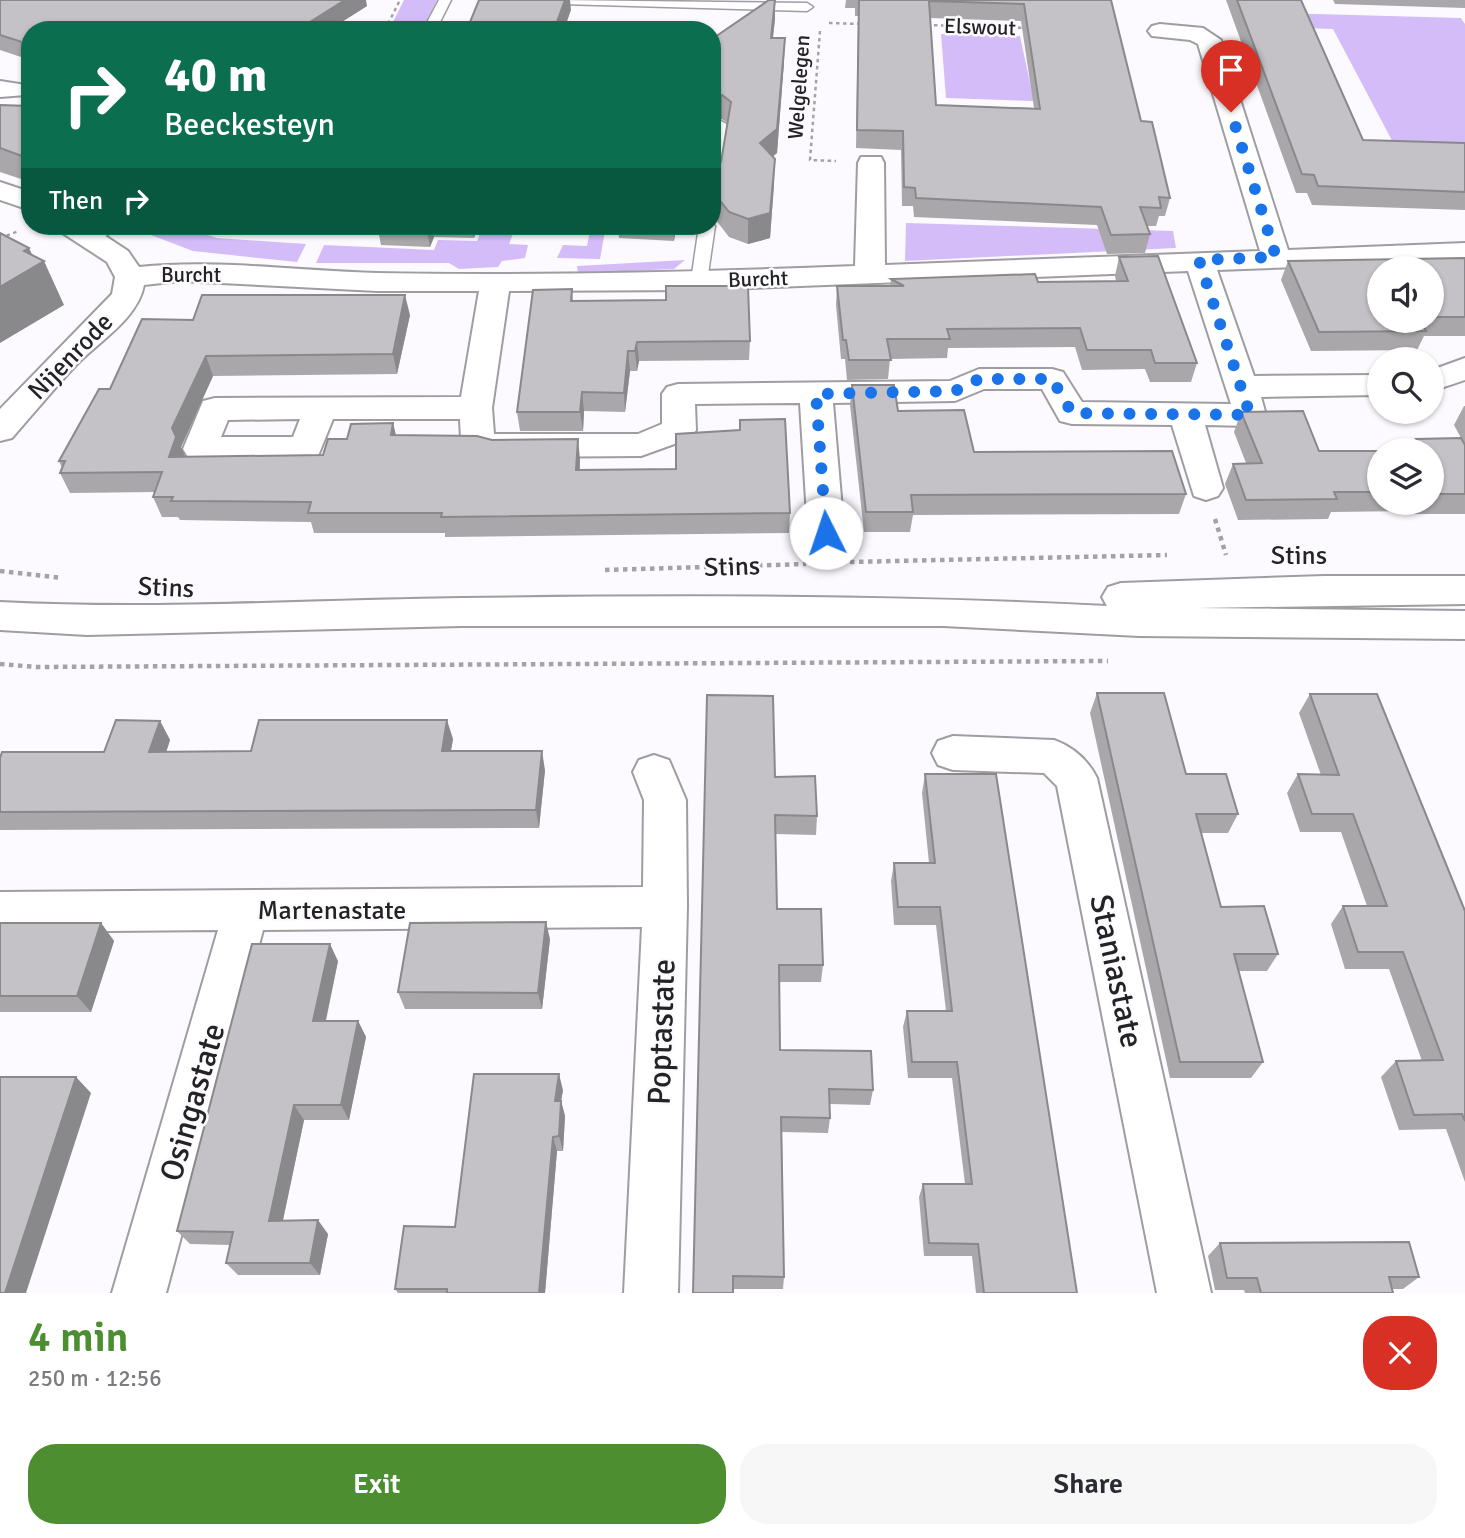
<!DOCTYPE html>
<meta charset="utf-8">
<style>
body{margin:0;font-family:Signika,sans-serif;background:#f7f7f7;color:#2b2b33;height:100vh;display:flex;flex-direction:column;font-size:26px;white-space:nowrap}
*{box-sizing:border-box;margin:0}
p{font-size:23px;color:#7c7c81}
.icon{flex:none;width:38px;height:38px;fill:none;stroke:currentColor;stroke-width:2;stroke-linecap:round;stroke-linejoin:round}
.map{position:relative;height:1293px;overflow:hidden}
.drawer{display:flex;flex-direction:column;background:#fff;flex:1}
.drawer>*{flex:none}
.guide{position:absolute;left:21px;top:21px;width:700px;height:214px;border-radius:28px;box-shadow:0 2px 5px #0004;background:#0b6e4f;color:#fff;overflow:hidden}
.tools{position:absolute;left:1367px;top:256px;display:grid;gap:14px}
.tools a{display:grid;place-items:center;width:77px;height:77px;border-radius:50%;background:#fff;box-shadow:0 2px 5px #0004;font-size:35px}
.pin{position:absolute;display:grid;place-items:center;width:60px;height:60px;color:#fff;margin:-72px -30px;border-radius:50% 50% 50% 0;rotate:-45deg;box-shadow:0 0 7px #0007}
.pin .icon{rotate:45deg}
.me{position:absolute;width:77px;margin:-38px;rotate:356deg;stroke-linejoin:round;filter:drop-shadow(0 0 5px #0008)}
.turn{display:flex;align-items:center;gap:24px;height:147px;padding:0 28px;font-size:32px}
.turn .icon{width:91px;height:91px;stroke-width:2.5}
.turn b{display:block;font-size:49px;line-height:60px}
.then{display:flex;align-items:center;height:66px;padding:0 28px;background:#0003;gap:14px;font-size:26px}
.round{display:grid;place-items:center;flex:none;width:74px;height:74px;border-radius:28px;background:#f7f7f7}
.summary{display:flex;align-items:center;justify-content:space-between;height:119px;padding:0 28px}
h1{font-size:42px;font-weight:600;line-height:52px;color:#4c8e30}
.cta{display:flex;gap:14px;margin-top:auto;padding:14px 28px}
.cta a{flex:1;height:80px;border-radius:28px;background:#4c8e30;color:#fff;font-size:28px;font-weight:600;line-height:80px;text-align:center}
.cta a+a{background:#f7f7f7;color:#2b2b33}
.map>svg:first-child{display:block}
.green{fill:#d4bcf8}
.lines{fill:none;stroke-linecap:round;stroke-linejoin:round}
.lane-casing{stroke:#9e9da1;stroke-width:3}
.street-casing{stroke:#9e9da1;stroke-width:4}
.secondary-casing{stroke:#9e9da1;stroke-width:4}
.path-far1{stroke:#a3a2a6;stroke-width:2.5;stroke-dasharray:3.5 3.5;stroke-linecap:butt}
.path{stroke:#a3a2a6;stroke-width:4.5;stroke-dasharray:4.5 4.5;stroke-linecap:butt}
.lane{fill:#fff;fill-rule:evenodd}
.street{fill:#fff;fill-rule:evenodd}
.secondary{fill:#fff;fill-rule:evenodd}
.wall{fill:#a9a7aa;fill-rule:evenodd}
.shaded-wall{fill:#89888b}
.building{fill:#c4c2c6;stroke:#89888b;stroke-width:2;fill-rule:evenodd}
.route{stroke:#1a73e8;stroke-width:12;stroke-dasharray:0 21.6}
.labels{text-anchor:middle;stroke-width:5;stroke-linejoin:round;paint-order:stroke}
.far-street-label{font-size:21px;fill:#232324;stroke:#fcfaff}
.street-label{font-size:26px;fill:#232324;stroke:#fcfaff}
.near-street-label{font-size:32px;fill:#232324;stroke:#fcfaff}
</style>
<div class="map">
<svg width="1465" height="1293" viewBox="0 0 1465 1293">
<rect width="100%" height="100%" fill="#fcfaff"/>
<!-- green -->
<g class="green">
<path d="M 404,0 L 437,0 L 422,30 L 389,30 Z"/>
<path d="M 1239,12 L 1461,18 L 1465,24 L 1465,152 L 1397,150 L 1333,29 L 1244,26 Z"/>
<path d="M 941,34 L 1020,36 L 1034,101 L 946,98 Z"/>
<path d="M 906,223 L 1173,231 L 1176,248 L 905,261 Z"/>
<path d="M 181,226 L 217,238 L 306,244 L 297,262 L 193,251 L 130,227 Z"/>
<path d="M 483,226 L 516,226 L 509,244 L 528,245 L 525,258 L 502,261 L 498,267 L 459,269 L 449,263 L 316,263 L 324,245 L 434,250 L 438,240 L 477,241 Z"/>
<path d="M 591,226 L 606,226 L 600,259 L 557,258 L 563,245 L 587,246 Z"/>
<path d="M 685,260 L 674,269 L 578,273 L 577,266 Z"/>
</g>
<g class="lines">
<defs>
<g id="lane">
<path d="M 439,0 L 451,0 L 436,30 L 423,30 Z"/>
<path d="M 555,0 L 807,3 L 813,7 L 807,11 L 561,4 Z"/>
<path d="M 721,121 L 728,125 L 719,186 L 712,190 L 714,125 Z"/>
<path d="M 712,223 L 715,226 L 707,281 L 705,284 L 693,284 L 691,281 L 699,226 L 712,226 Z"/>
<path d="M 104,226 L 124,226 L 96,241 L 84,241 L 82,238 Z"/>
</g>
<g id="street">
<path d="M 1160,24 L 1203,28 L 1221,40 L 1288,250 L 1465,243 L 1465,261 L 1217,270 L 1254,376 L 1379,375 L 1379,395 L 1261,397 L 1266,415 L 1262,423 L 1250,426 L 1205,425 L 1223,488 L 1218,496 L 1206,500 L 1194,496 L 1172,425 L 1072,424 L 1060,421 L 1042,389 L 984,389 L 955,401 L 833,403 L 844,533 L 839,542 L 826,546 L 813,542 L 808,533 L 800,403 L 695,404 L 696,430 L 691,438 L 641,456 L 496,457 L 466,448 L 461,440 L 460,419 L 333,419 L 318,456 L 306,459 L 200,460 L 188,457 L 183,449 L 203,401 L 215,398 L 461,397 L 479,291 L 377,291 L 180,281 L 144,285 C 138,318 100,341 78,363 C 55,387 34,413 12,438 L 0,441 L 0,409 L 112,294 L 115,277 L 107,262 L 61,232 L 57,226 L 90,226 L 128,251 L 139,267 C 218,259 298,271 377,273 C 537,276 696,272 855,266 L 858,163 L 861,157 L 881,157 L 884,163 L 885,265 L 1260,251 L 1198,44 L 1190,40 L 1152,36 L 1148,31 L 1152,26 ZM 1188,271 L 1231,404 L 1082,402 L 1063,372 L 1052,369 L 979,369 L 950,381 L 678,384 L 667,387 L 662,394 L 662,424 L 638,434 L 494,434 L 492,408 L 509,291 L 699,290 ZM 300,419 L 293,437 L 221,437 L 228,420 Z"/>
<path d="M 0,81 L 26,85 L 30,90 L 26,95 L 0,97 Z"/>
<path d="M 0,182 L 30,192 L 30,210 L 0,200 Z"/>
<path d="M 1465,358 L 1465,380 L 1432,391 L 1432,370 Z"/>
<path d="M 953,736 L 1054,740 C 1073,747 1088,760 1097,778 L 1211,1293 L 1157,1293 L 1057,786 L 1044,773 L 953,770 L 938,765 L 932,753 L 938,741 Z"/>
<path d="M 654,755 L 669,760 L 686,800 L 687,907 L 678,1293 L 624,1293 L 642,927 L 263,930 L 166,1293 L 112,1293 L 218,930 L 0,932 L 0,892 L 643,887 L 644,800 L 633,772 L 639,760 Z"/>
</g>
<path id="secondary" d="M 1324,576 L 1465,576 L 1465,604 L 1196,608 L 1465,611 L 1465,639 L 1139,636 L 943,626 L 462,626 L 87,635 L 0,630 L 0,602 C 154,610 308,600 462,598 C 677,595 893,595 1107,606 L 1102,597 L 1108,587 L 1121,583 Z"/>
</defs>
<!-- lane casing -->
<use href="#lane" class="lane-casing"/>
<!-- street casing -->
<use href="#street" class="street-casing"/>
<!-- secondary casing -->
<use href="#secondary" class="secondary-casing"/>
<!-- path-far1 -->
<g class="path-far1">
<path d="M 829,23 L 862,24"/>
<path d="M 927,25 L 1026,28"/>
<path d="M 385,30 L 400,0"/>
<path d="M 820,31 L 810,160 L 836,161"/>
<path d="M 0,238 L 19,231"/>
</g>
<!-- path -->
<g class="path">
<path d="M 1215,519 L 1226,555"/>
<path d="M 850,562 L 1167,555"/>
<path d="M 605,570 L 806,564"/>
<path d="M 0,571 L 62,578"/>
<path d="M 0,664 L 36,667 L 1108,661"/>
</g>
<!-- lane -->
<use href="#lane" class="lane"/>
<!-- street -->
<use href="#street" class="street"/>
<!-- secondary -->
<use href="#secondary" class="secondary"/>
</g>
<!-- wall -->
<g class="wall">
<path d="M 0,0 L 367,6 L 329,30 L 30,30 L 30,60 L 0,50 Z"/>
<path d="M 846,0 L 1111,0 L 1141,121 L 1170,198 L 1165,216 L 1159,216 L 1156,226 L 1147,226 L 1150,234 L 1145,253 L 1107,254 L 1097,225 L 914,217 L 913,206 L 902,206 L 901,150 L 856,148 L 858,16 L 855,16 L 855,8 L 845,8 ZM 930,18 L 1021,21 L 1034,108 L 936,105 Z"/>
<path d="M 1226,0 L 1301,0 L 1363,140 L 1465,143 L 1465,210 L 1312,205 L 1307,193 L 1296,193 Z"/>
<path d="M 1333,0 L 1465,0 L 1465,8 L 1335,4 Z"/>
<path d="M 775,19 L 773,38 L 784,62 L 777,153 L 772,157 L 774,184 L 770,238 L 748,244 L 729,237 L 712,215 L 712,168 L 721,162 L 727,123 L 722,119 L 713,123 L 712,39 Z"/>
<path d="M 0,105 L 30,106 L 30,182 L 0,172 Z"/>
<path d="M 343,226 L 478,226 L 474,238 L 434,237 L 430,247 L 381,245 L 379,235 L 345,233 Z"/>
<path d="M 618,226 L 676,226 L 674,241 L 619,238 Z"/>
<path d="M 1119,257 L 1197,363 L 1191,382 L 1150,382 L 1145,369 L 1082,370 L 1075,347 L 948,348 L 947,358 L 890,359 L 888,379 L 847,380 L 845,359 L 841,359 L 836,305 L 837,286 L 890,286 L 891,279 L 1038,282 L 1116,281 L 1115,276 Z"/>
<path d="M 1465,258 L 1465,336 L 1424,336 L 1417,350 L 1311,351 L 1281,280 L 1288,261 ZM 1432,268 L 1432,320 L 1379,320 Z"/>
<path d="M 572,289 L 573,301 L 750,341 L 749,360 L 639,361 L 637,371 L 630,371 L 625,412 L 584,411 L 583,431 L 520,431 L 517,412 Z"/>
<path d="M 410,315 L 397,374 L 213,376 L 181,447 L 184,457 L 323,455 L 347,439 L 396,435 L 492,440 L 580,459 L 580,470 L 790,513 L 789,533 L 445,537 L 445,533 L 314,533 L 311,522 L 180,520 L 178,517 L 162,517 L 153,497 L 155,492 L 70,493 L 60,473 L 62,468 L 59,461 L 110,389 L 193,320 Z"/>
<path d="M 852,385 L 974,452 L 1186,494 L 1179,514 L 913,515 L 910,532 L 864,532 L 850,405 Z"/>
<path d="M 1464,406 L 1465,406 L 1465,514 L 1411,514 L 1409,511 L 1331,512 L 1328,519 L 1238,520 L 1225,484 L 1233,464 L 1246,463 L 1234,432 L 1241,412 L 1319,451 L 1379,451 L 1379,502 L 1432,502 L 1432,450 L 1410,450 L 1416,439 L 1461,438 L 1454,425 Z"/>
<path d="M 1097,693 L 1186,774 L 1238,814 L 1228,833 L 1201,833 L 1221,907 L 1278,954 L 1267,971 L 1238,971 L 1263,1062 L 1251,1078 L 1170,1078 L 1090,713 Z"/>
<path d="M 1310,694 L 1465,911 L 1465,1182 L 1446,1129 L 1399,1130 L 1381,1077 L 1396,1061 L 1422,1061 L 1389,969 L 1345,969 L 1331,924 L 1343,906 L 1367,906 L 1341,832 L 1300,832 L 1287,793 L 1298,774 L 1321,775 L 1299,713 Z"/>
<path d="M 160,721 L 170,740 L 166,752 L 251,751 L 453,739 L 451,751 L 545,770 L 539,828 L 0,830 L 0,758 L 104,752 Z"/>
<path d="M 925,774 L 1077,1293 L 976,1293 L 972,1256 L 924,1256 L 919,1197 L 923,1184 L 965,1184 L 952,1078 L 908,1078 L 903,1027 L 907,1011 L 946,1011 L 936,925 L 894,925 L 891,881 L 894,863 L 929,863 L 922,793 Z"/>
<path d="M 775,777 L 817,816 L 816,835 L 775,834 L 777,909 L 823,965 L 821,982 L 779,982 L 780,1050 L 873,1090 L 870,1105 L 830,1104 L 830,1118 L 828,1133 L 782,1132 L 784,1277 L 783,1289 L 733,1289 L 693,1293 Z"/>
<path d="M 0,923 L 101,923 L 114,941 L 91,1012 L 0,1012 Z"/>
<path d="M 550,939 L 542,1009 L 405,1009 L 398,992 Z"/>
<path d="M 338,961 L 326,1021 L 358,1021 L 366,1037 L 349,1120 L 304,1120 L 283,1220 L 328,1234 L 320,1275 L 238,1275 L 226,1263 L 230,1245 L 190,1244 L 177,1231 Z"/>
<path d="M 563,1090 L 561,1101 L 565,1116 L 563,1151 L 557,1151 L 545,1293 L 398,1293 L 395,1289 L 455,1227 Z"/>
<path d="M 1220,1243 L 1419,1277 L 1403,1289 L 1392,1289 L 1393,1293 L 1245,1293 L 1244,1290 L 1215,1290 L 1208,1256 Z"/>
</g>
<!-- shaded-wall -->
<g class="shaded-wall">
<path d="M 345,0 L 366,0 L 367,6 L 329,30 L 297,30 Z"/>
<path d="M 565,0 L 570,0 L 571,10 L 564,30 L 554,30 Z"/>
<path d="M 775,0 L 775,19 L 770,61 L 771,38 Z"/>
<path d="M 785,38 L 784,62 L 777,153 L 760,167 L 760,143 Z"/>
<path d="M 722,95 L 722,119 L 713,123 L 712,149 L 712,99 Z"/>
<path d="M 775,159 L 774,184 L 770,238 L 748,244 L 748,219 Z"/>
<path d="M 426,226 L 432,226 L 434,237 L 430,247 Z"/>
<path d="M 472,226 L 478,226 L 474,238 Z"/>
<path d="M 673,226 L 676,226 L 674,241 Z"/>
<path d="M 29,248 L 37,265 L 44,261 L 64,305 L 0,343 L 0,287 L 24,251 Z"/>
<path d="M 405,295 L 410,315 L 397,374 L 393,354 Z"/>
<path d="M 637,342 L 639,361 L 637,371 L 635,351 Z"/>
<path d="M 628,351 L 630,371 L 625,412 L 624,393 Z"/>
<path d="M 206,356 L 213,376 L 181,447 L 185,456 L 177,477 L 169,457 L 172,428 Z"/>
<path d="M 582,392 L 584,411 L 583,431 L 580,412 Z"/>
<path d="M 393,423 L 398,443 L 391,435 Z"/>
<path d="M 578,439 L 580,459 L 578,490 L 576,470 Z"/>
<path d="M 447,720 L 453,739 L 447,770 L 442,751 Z"/>
<path d="M 160,721 L 170,740 L 160,771 L 149,752 Z"/>
<path d="M 542,751 L 545,770 L 539,828 L 536,810 Z"/>
<path d="M 546,922 L 550,939 L 542,1009 L 538,993 Z"/>
<path d="M 101,923 L 114,941 L 91,1012 L 77,996 Z"/>
<path d="M 330,944 L 338,961 L 322,1037 L 313,1021 Z"/>
<path d="M 358,1021 L 366,1037 L 349,1120 L 341,1105 Z"/>
<path d="M 559,1074 L 563,1090 L 561,1101 L 565,1116 L 563,1151 L 559,1136 L 555,1101 Z"/>
<path d="M 76,1077 L 91,1093 L 26,1293 L 5,1293 Z"/>
<path d="M 294,1105 L 304,1120 L 280,1234 L 269,1221 Z"/>
<path d="M 553,1137 L 557,1151 L 545,1293 L 539,1293 Z"/>
<path d="M 318,1220 L 328,1234 L 320,1275 L 310,1263 Z"/>
</g>
<!-- building -->
<g class="building">
<path d="M 0,0 L 345,0 L 297,30 L 206,30 L 55,25 L 51,30 L 30,30 L 30,43 L 28,44 L 0,35 Z"/>
<path d="M 479,0 L 565,0 L 554,30 L 458,30 L 459,27 L 468,27 Z"/>
<path d="M 769,0 L 775,0 L 771,38 L 785,38 L 777,129 L 760,143 L 775,159 L 770,213 L 748,219 L 729,212 L 712,191 L 712,168 L 721,162 L 731,102 L 722,95 L 712,99 L 712,109 L 712,39 Z"/>
<path d="M 859,0 L 1111,0 L 1141,121 L 1152,122 L 1170,198 L 1159,197 L 1161,208 L 1140,207 L 1150,234 L 1111,235 L 1101,207 L 916,198 L 915,188 L 904,187 L 903,131 L 857,130 ZM 929,1 L 1024,4 L 1040,109 L 936,105 Z"/>
<path d="M 1237,0 L 1301,0 L 1363,140 L 1465,143 L 1465,192 L 1318,186 L 1314,175 L 1302,174 Z"/>
<path d="M 0,105 L 30,106 L 30,159 L 0,148 Z"/>
<path d="M 0,233 L 29,248 L 24,251 L 44,261 L 0,287 Z"/>
<path d="M 1158,256 L 1197,363 L 1155,363 L 1151,350 L 1087,350 L 1080,328 L 947,329 L 950,339 L 887,339 L 891,360 L 849,360 L 846,340 L 843,340 L 837,286 L 904,286 L 891,279 L 1035,274 L 1038,282 L 1128,281 L 1119,257 Z"/>
<path d="M 1465,258 L 1465,317 L 1432,317 L 1432,268 L 1379,268 L 1379,320 L 1420,320 L 1426,331 L 1319,332 L 1288,261 Z"/>
<path d="M 666,286 L 748,286 L 750,341 L 637,342 L 635,351 L 628,351 L 624,393 L 582,392 L 580,412 L 517,412 L 533,290 L 572,289 L 571,301 L 666,300 Z"/>
<path d="M 202,295 L 405,295 L 393,354 L 206,356 L 172,428 L 176,437 L 169,457 L 323,455 L 328,439 L 347,439 L 351,424 L 393,423 L 391,435 L 477,436 L 492,440 L 578,439 L 576,470 L 676,469 L 676,434 L 740,430 L 740,420 L 785,419 L 790,513 L 441,517 L 442,513 L 308,513 L 311,502 L 171,501 L 173,497 L 153,497 L 162,472 L 60,473 L 65,461 L 59,461 L 99,389 L 110,389 L 142,319 L 193,320 Z"/>
<path d="M 852,385 L 894,385 L 898,411 L 964,410 L 974,452 L 1172,451 L 1186,494 L 911,495 L 913,512 L 866,512 Z"/>
<path d="M 1303,411 L 1319,451 L 1379,451 L 1379,492 L 1334,492 L 1337,499 L 1246,500 L 1233,464 L 1262,463 L 1241,412 Z"/>
<path d="M 1461,438 L 1465,445 L 1465,494 L 1432,494 L 1432,450 L 1422,450 L 1416,439 Z"/>
<path d="M 1097,693 L 1164,693 L 1186,774 L 1226,774 L 1238,814 L 1196,814 L 1221,907 L 1264,906 L 1278,954 L 1234,954 L 1263,1062 L 1180,1062 Z"/>
<path d="M 1310,694 L 1377,694 L 1465,911 L 1465,1121 L 1462,1114 L 1414,1115 L 1396,1061 L 1443,1060 L 1403,952 L 1358,952 L 1343,906 L 1387,906 L 1353,814 L 1312,814 L 1298,774 L 1339,775 Z"/>
<path d="M 707,695 L 773,696 L 775,777 L 815,776 L 817,816 L 775,815 L 777,909 L 821,909 L 823,965 L 779,965 L 780,1050 L 871,1051 L 873,1090 L 829,1089 L 830,1118 L 781,1117 L 784,1277 L 733,1276 L 733,1293 L 693,1293 Z"/>
<path d="M 116,720 L 160,721 L 149,752 L 251,751 L 259,720 L 447,720 L 442,751 L 542,751 L 536,810 L 0,812 L 0,758 L 2,752 L 104,752 Z"/>
<path d="M 925,774 L 996,774 L 1077,1293 L 984,1293 L 978,1244 L 929,1243 L 923,1184 L 972,1184 L 957,1062 L 912,1062 L 907,1011 L 952,1011 L 940,907 L 898,907 L 894,863 L 935,863 Z"/>
<path d="M 546,922 L 538,993 L 398,992 L 410,923 Z"/>
<path d="M 0,923 L 101,923 L 77,996 L 0,996 Z"/>
<path d="M 252,944 L 330,944 L 313,1021 L 358,1021 L 341,1105 L 294,1105 L 269,1221 L 318,1220 L 310,1263 L 226,1263 L 233,1232 L 177,1231 Z"/>
<path d="M 474,1074 L 559,1074 L 555,1101 L 561,1101 L 559,1136 L 553,1137 L 539,1293 L 447,1293 L 447,1289 L 395,1289 L 404,1226 L 455,1227 Z"/>
<path d="M 0,1077 L 76,1077 L 5,1293 L 0,1293 Z"/>
<path d="M 1409,1242 L 1419,1277 L 1389,1277 L 1393,1293 L 1261,1293 L 1257,1278 L 1227,1278 L 1220,1243 Z"/>
</g>
<g class="lines">
<!-- route -->
<path class="route" d="M 826,533 L 816,394 L 955,391 L 979,379 L 1052,379 L 1072,413 L 1250,415 L 1199,260 L 1276,257 L 1231,112"/>
</g>
<g class="labels">
<!-- far-street labels -->
<g class="far-street-label">
<text transform="translate(980 27) rotate(2)" y="7">Elswout</text>
<text transform="translate(799 87) rotate(-86)" y="7">Welgelegen</text>
<text x="191" y="282">Burcht</text>
<text transform="translate(758 279) rotate(-2)" y="7">Burcht</text>
</g>
<!-- street labels -->
<g class="street-label">
<text transform="translate(70 356) rotate(-46)" y="9">Nijenrode</text>
<text x="1299" y="564">Stins</text>
<text transform="translate(732 566) rotate(-2)" y="9">Stins</text>
<text transform="translate(166 587) rotate(3)" y="9">Stins</text>
<text x="332" y="919">Martenastate</text>
</g>
<!-- near-street labels -->
<g class="near-street-label">
<text transform="translate(1117 971) rotate(78)" y="11">Staniastate</text>
<text transform="translate(661 1032) rotate(-88)" y="11">Poptastate</text>
<text transform="translate(192 1102) rotate(-74)" y="11">Osingastate</text>
</g>
</g>
</svg>
<div class="tools">
<a><svg class="icon" aria-label="sound" viewBox="0 0 24 24"><path d="M4 9h4l5-4v14l-5-4H4zM17 9q2 3 0 6"/></svg></a>
<a><svg class="icon" aria-label="search" viewBox="0 0 24 24"><circle cx="10" cy="10" r="6"/><path d="M15 15l6 6"/></svg></a>
<a><svg class="icon" aria-label="layers" viewBox="0 0 24 24"><path d="M12 4l9 5-9 5-9-5zM3 14l9 5 9-5"/></svg></a>
</div>
<div class="pin" style="left:1231px;top:112px;background:#d93025"><svg class="icon" aria-label="arrive" viewBox="0 0 24 24"><path d="M6 21V4h12l-3 4 3 4H6"/></svg></div>
<svg class="me" style="left:826px;top:533px" viewBox="-20 -20 40 40"><circle r="19" fill="#fff"/><path d="M0-13L10 11 0 6-10 11z" fill="#1a73e8"/></svg>
<div class="guide">
<div class="turn"><svg class="icon" aria-label="right" viewBox="0 0 24 24"><path d="M7 20v-9h11M14 6l5 5-5 5"/></svg><div><b>40 m</b>Beeckesteyn</div></div>
<div class="then">Then<svg class="icon" aria-label="right" viewBox="0 0 24 24"><path d="M7 20v-9h11M14 6l5 5-5 5"/></svg></div>
</div>
</div>
<section class="drawer">
<div class="summary"><div><h1>4 min</h1><p>250 m · 12:56</p></div><a class="round" style="background:#d93025;color:#fff"><svg class="icon" aria-label="close" viewBox="0 0 24 24"><path d="M6 6l12 12M18 6L6 18"/></svg></a></div>
<div class="cta"><a>Exit</a><a>Share</a></div>
</section>
